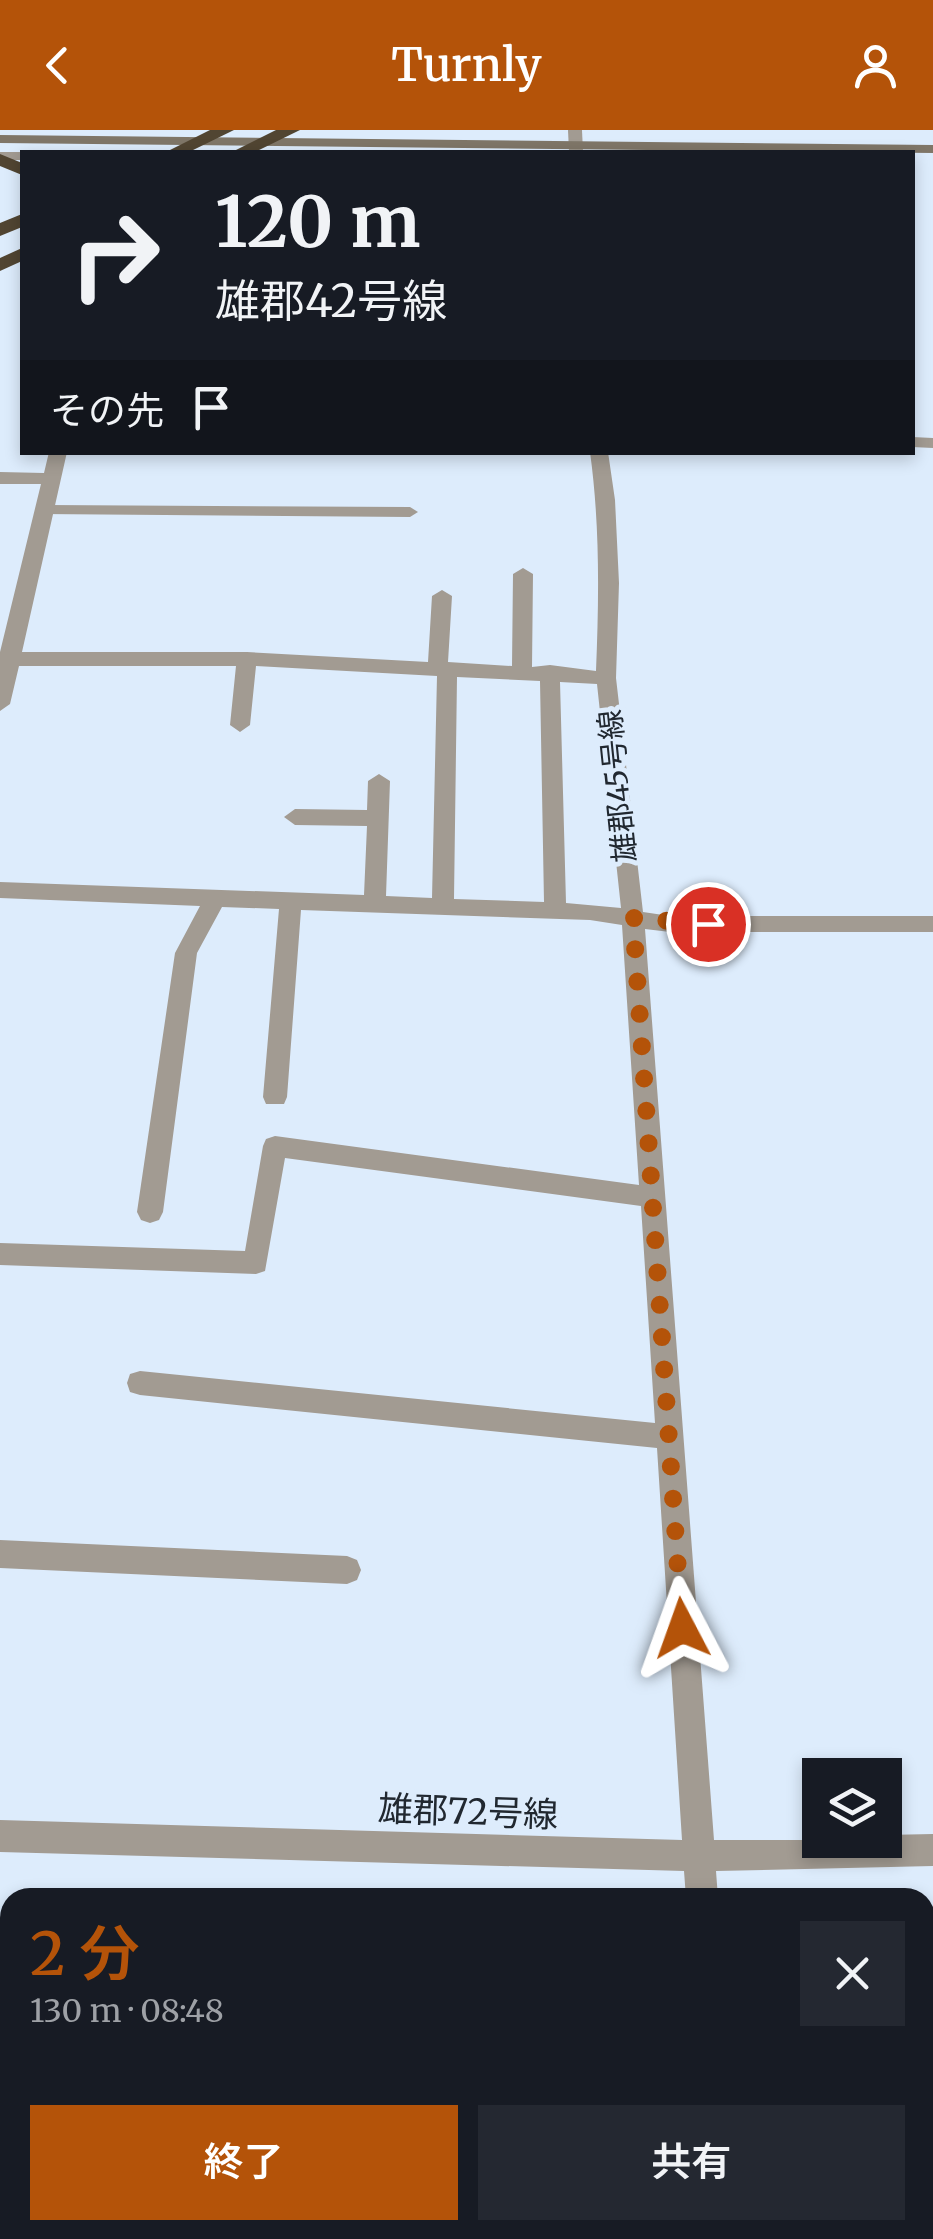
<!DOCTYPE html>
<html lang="ja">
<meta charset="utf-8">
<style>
body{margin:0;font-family:Merriweather,"Noto Sans JP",serif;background:#242831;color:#f1f3f6;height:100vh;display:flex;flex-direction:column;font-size:38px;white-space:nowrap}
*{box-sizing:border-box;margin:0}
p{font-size:32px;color:#9ea1a6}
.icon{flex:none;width:55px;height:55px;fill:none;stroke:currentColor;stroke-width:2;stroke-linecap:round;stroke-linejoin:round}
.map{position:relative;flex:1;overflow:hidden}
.drawer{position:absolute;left:0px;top:1758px;width:935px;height:352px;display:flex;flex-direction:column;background:#171b24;border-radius:30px 30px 0 0;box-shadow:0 5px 15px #0003}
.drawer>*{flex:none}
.top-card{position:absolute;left:20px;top:20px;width:895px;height:305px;border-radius:0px;box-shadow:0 5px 15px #0003;background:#171b24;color:#f1f3f6;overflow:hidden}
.buttons{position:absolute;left:802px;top:1628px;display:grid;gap:20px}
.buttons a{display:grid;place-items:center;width:100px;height:100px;border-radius:0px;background:#171b24;box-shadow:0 5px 15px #0003;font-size:50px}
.pin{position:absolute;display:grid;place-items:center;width:85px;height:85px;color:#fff;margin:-42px;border:5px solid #fff;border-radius:50%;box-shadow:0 2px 10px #0007}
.me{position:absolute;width:110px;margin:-55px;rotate:356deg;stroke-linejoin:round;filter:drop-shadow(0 0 8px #0008)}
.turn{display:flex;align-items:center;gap:35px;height:210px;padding:0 30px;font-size:45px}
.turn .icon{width:130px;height:130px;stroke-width:2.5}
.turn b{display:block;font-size:70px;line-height:85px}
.then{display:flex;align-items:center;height:95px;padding:0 30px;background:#0003;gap:20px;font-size:38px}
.round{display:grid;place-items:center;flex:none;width:105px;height:105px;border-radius:0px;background:#242831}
.head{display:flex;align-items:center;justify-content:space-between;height:170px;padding:0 30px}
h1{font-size:60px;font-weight:600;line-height:75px;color:#b45309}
.action{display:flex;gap:20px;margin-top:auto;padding:20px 30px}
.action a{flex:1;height:115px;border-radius:0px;background:#b45309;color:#fff;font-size:40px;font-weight:600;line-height:115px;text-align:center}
.action a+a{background:#242831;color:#f1f3f6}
header{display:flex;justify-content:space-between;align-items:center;height:130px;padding:0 30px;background:#b45309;color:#fff;font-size:45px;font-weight:600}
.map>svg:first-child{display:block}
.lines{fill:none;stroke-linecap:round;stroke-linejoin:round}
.lane{fill:#a29b92;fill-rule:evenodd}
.street{fill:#a29b92;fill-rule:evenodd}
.secondary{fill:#7f7668;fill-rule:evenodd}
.highway{fill:#514532;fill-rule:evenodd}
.route{stroke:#b45309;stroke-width:18;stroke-dasharray:0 32.4}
.labels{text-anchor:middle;stroke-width:10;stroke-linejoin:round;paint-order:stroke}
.street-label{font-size:30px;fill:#212830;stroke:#ddecfc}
.near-street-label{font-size:35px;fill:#212830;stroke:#ddecfc}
</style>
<header><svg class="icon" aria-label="back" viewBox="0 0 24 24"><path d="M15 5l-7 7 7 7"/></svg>Turnly<svg class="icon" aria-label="person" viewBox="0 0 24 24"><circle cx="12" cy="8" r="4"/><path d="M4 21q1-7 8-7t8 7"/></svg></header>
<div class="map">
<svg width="933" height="2109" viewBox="0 0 933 2109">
<rect width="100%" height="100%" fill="#ddecfc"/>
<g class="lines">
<!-- lane -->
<path class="lane" d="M 47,375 L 410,377 L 418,382 L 410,387 L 41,384 L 41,376 Z"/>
<!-- street -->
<g class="street">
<path d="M 568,0 L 582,0 L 583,22 L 569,22 Z"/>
<path d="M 0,22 L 26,22 L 22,22 L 22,30 L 0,30 Z"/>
<path d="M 912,307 L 933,308 L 933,318 L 912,317 Z"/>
<path d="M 49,322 L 67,322 L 22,522 L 247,522 L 428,532 L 432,466 L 442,460 L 452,466 L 448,532 L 512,536 L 513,444 L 523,438 L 533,444 L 532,537 L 550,535 L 596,541 C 599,467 600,395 590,322 L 608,322 L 615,370 L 619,453 L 616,548 L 643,782 L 670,786 L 933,786 L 933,802 L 670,802 L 645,799 L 714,1710 L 885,1710 L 885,1705 L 933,1704 L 933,1736 L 716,1741 L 718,1768 L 686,1768 L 684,1741 L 0,1722 L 0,1690 L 682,1710 L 657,1318 L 140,1265 L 130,1262 L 127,1253 L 130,1244 L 140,1241 L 655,1293 L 641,1076 L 285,1028 L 265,1141 L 256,1144 L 0,1135 L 0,1113 L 245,1121 L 263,1016 L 266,1009 L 275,1006 L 639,1055 L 622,795 L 590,790 L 301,780 L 287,967 L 284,974 L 266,974 L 263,967 L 279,779 L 222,777 L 197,823 L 163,1082 L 159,1090 L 150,1093 L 141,1090 L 137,1082 L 175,823 L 200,776 L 0,768 L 0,752 L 364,765 L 367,696 L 295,695 L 284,687 L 295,679 L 367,680 L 368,651 L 379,644 L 390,651 L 386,766 L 432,768 L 437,546 L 256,536 L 250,595 L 240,602 L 230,595 L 236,536 L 19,536 L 10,574 L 0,581 L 0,522 L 41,354 L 0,354 L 0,342 L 44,343 ZM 457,547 L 540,551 L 544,772 L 454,769 ZM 560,552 L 597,554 L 621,778 L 566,773 Z"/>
<path d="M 0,1410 L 347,1426 L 357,1430 L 361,1440 L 357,1450 L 347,1454 L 0,1438 Z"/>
<rect x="0" y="1998" width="10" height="34"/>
<path d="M 713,2100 L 749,2100 L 750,2109 L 714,2109 Z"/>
</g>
<!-- secondary -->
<path class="secondary" d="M 0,5 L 933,15 L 933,23 L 0,13 Z"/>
<!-- highway -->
<g class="highway">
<path d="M 210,0 L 234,0 L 189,22 L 166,22 Z"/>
<path d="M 276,0 L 300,0 L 255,22 L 232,22 Z"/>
<path d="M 0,24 L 22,33 L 22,45 L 0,36 Z"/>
<path d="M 22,84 L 22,97 L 0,106 L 0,93 Z"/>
<path d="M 22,118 L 22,131 L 0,141 L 0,128 Z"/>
</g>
</g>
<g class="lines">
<!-- route -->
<path class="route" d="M 682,1498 L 633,788 L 708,794"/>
</g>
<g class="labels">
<!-- street labels -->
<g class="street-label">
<text transform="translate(618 656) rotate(-96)" y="10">雄郡45号線</text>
</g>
<!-- near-street labels -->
<g class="near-street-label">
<text transform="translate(468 1682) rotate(2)" y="12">雄郡72号線</text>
</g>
</g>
</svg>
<div class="buttons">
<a><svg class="icon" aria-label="layers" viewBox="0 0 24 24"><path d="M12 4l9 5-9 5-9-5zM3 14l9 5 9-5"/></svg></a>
</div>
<div class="pin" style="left:708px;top:794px;background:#d93025"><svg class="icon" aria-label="arrive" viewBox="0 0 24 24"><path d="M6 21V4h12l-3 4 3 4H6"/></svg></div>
<svg class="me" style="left:682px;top:1498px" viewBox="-20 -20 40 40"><path d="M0-17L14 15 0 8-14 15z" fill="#b45309" stroke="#fff" stroke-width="4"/></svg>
<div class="top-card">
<div class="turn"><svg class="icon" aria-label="right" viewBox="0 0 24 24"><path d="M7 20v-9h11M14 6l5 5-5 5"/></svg><div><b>120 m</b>雄郡42号線</div></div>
<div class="then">その先<svg class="icon" aria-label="arrive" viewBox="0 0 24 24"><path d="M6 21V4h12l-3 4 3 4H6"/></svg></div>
</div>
<section class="drawer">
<div class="head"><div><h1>2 分</h1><p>130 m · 08:48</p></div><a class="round"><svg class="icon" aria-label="close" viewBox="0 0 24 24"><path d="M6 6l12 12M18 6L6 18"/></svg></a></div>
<div class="action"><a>終了</a><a>共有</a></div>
</section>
</div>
